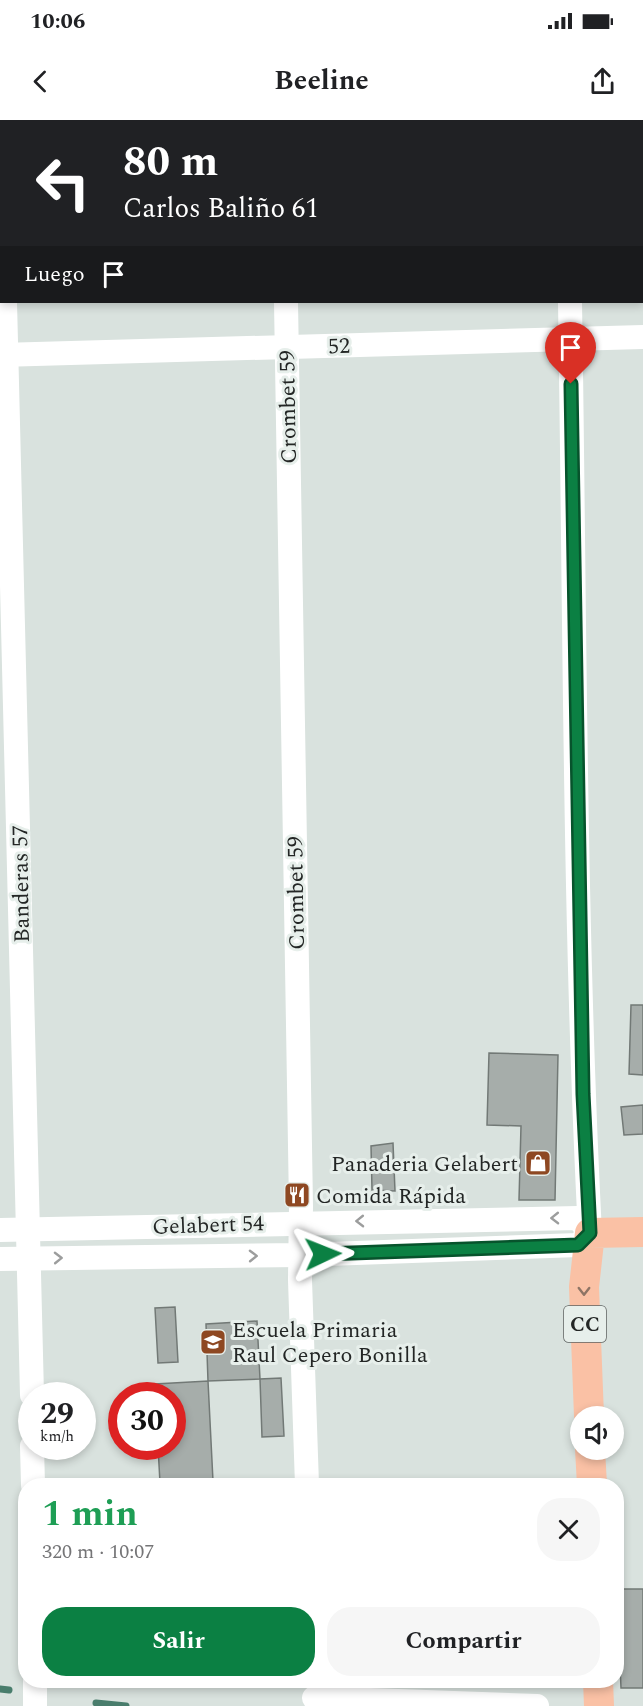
<!DOCTYPE html>
<html lang="es">
<meta charset="utf-8">
<style>
body{margin:0;font-family:Spectral,serif;background:#f6f6f6;color:#202124;height:100vh;display:flex;flex-direction:column;font-size:22px;white-space:nowrap}
*{box-sizing:border-box;margin:0}
p{font-size:20px;color:#757577}
.icon{flex:none;width:33px;height:33px;fill:none;stroke:currentColor;stroke-width:2;stroke-linecap:round;stroke-linejoin:round}
.map{position:relative;flex:1;overflow:hidden}
.sheet{position:absolute;left:18px;top:1358px;width:606px;height:210px;display:flex;flex-direction:column;background:#fff;border-radius:24px;box-shadow:0 3px 9px #0003}
.sheet>*{flex:none}
.hud{position:absolute;left:0px;top:0px;width:644px;height:183px;box-shadow:0 3px 9px #0003;background:#202124;color:#fff;overflow:hidden}
.buttons{position:absolute;left:570px;top:1286px;display:grid;gap:12px}
.buttons a{display:grid;place-items:center;width:54px;height:54px;border-radius:50%;background:#fff;box-shadow:0 3px 9px #0003;font-size:30px}
.speed{position:absolute;left:18px;top:1262px;display:flex;gap:12px;font-size:30px;font-weight:700;text-align:center}
.speed>*{display:grid;place-content:center;width:78px;height:78px;border-radius:50%;background:#fff;box-shadow:0 3px 9px #0003;line-height:1}
.speed small{font-size:15px;font-weight:400}
.speed .limit{border:9px solid #d22;background:#fff;color:#111}
.pin{position:absolute;display:grid;place-items:center;width:51px;height:51px;color:#fff;margin:-62px -26px;border-radius:50% 50% 50% 0;rotate:-45deg;box-shadow:0 0 6px #0007}
.pin .icon{rotate:45deg}
.me{position:absolute;width:66px;margin:-33px;rotate:88deg;stroke-linejoin:round;filter:drop-shadow(0 0 4px #0008)}
.turn{display:flex;align-items:center;gap:21px;height:126px;padding:0 24px;font-size:27px}
.turn .icon{width:78px;height:78px;stroke-width:2.5}
.turn b{display:block;font-size:42px;line-height:51px}
.then{display:flex;align-items:center;height:57px;padding:0 24px;background:#0003;gap:12px;font-size:22px}
.round{display:grid;place-items:center;flex:none;width:63px;height:63px;border-radius:24px;background:#f6f6f6}
.overview{display:flex;align-items:center;justify-content:space-between;height:102px;padding:0 24px}
h1{font-size:36px;font-weight:700;line-height:45px;color:#1e9e55}
.action{display:flex;gap:12px;margin-top:auto;padding:12px 24px}
.action a{flex:1;height:69px;border-radius:24px;background:#0b8043;color:#fff;font-size:24px;font-weight:700;line-height:69px;text-align:center}
.action a+a{background:#f6f6f6;color:#202124}
.status{display:flex;justify-content:space-between;align-items:center;height:42px;padding:0 30px;background:#fff;direction:ltr}
.status svg{height:16px;fill:currentColor}
header{display:flex;justify-content:space-between;align-items:center;height:78px;padding:0 24px;background:#fff;font-size:27px;font-weight:700}
.map>svg:first-child{display:block}
.lines{fill:none;stroke-linecap:round;stroke-linejoin:round}
.stream{stroke:#497d6c;stroke-width:7}
.building{fill:#a6adaa;stroke:#727976;stroke-width:1.5}
.minor{stroke:#fff;stroke-width:24}
.major{stroke:#fac1a5;stroke-width:30}
.oneway{stroke:#9c9d9d}
.oneway2{stroke:#8e7465}
.route-casing{stroke:#07532c;stroke-width:15}
.route{stroke:#0b8043;stroke-width:10}
.labels{text-anchor:middle;stroke-width:6;stroke-linejoin:round;paint-order:stroke}
.shield{fill:#e7efeb;stroke:#5e6260;stroke-width:1.5}
.shield-label{font-size:21px;font-weight:bold;fill:#232625}
.street-label{font-size:22px;fill:#232625;stroke:#e7efeb}
.poi-label{font-size:22px;fill:#232625;stroke:#e7efeb;text-anchor:start}
</style>
<div class="status"><b>10:06</b><svg viewBox="0 0 49 12"><path d="M0 12V9h3v3zM5 12V6h3v6zM10 12V3h3v9zM15 12V0h3v12zM26 1h20v11H26zM47 4h2v5h-2z"/></svg></div>
<header><svg class="icon" aria-label="back" viewBox="0 0 24 24"><path d="M15 5l-7 7 7 7"/></svg>Beeline<svg class="icon" aria-label="share" viewBox="0 0 24 24"><path d="M12 15V3M7 8l5-5 5 5M5 13v7h14v-7"/></svg></header>
<div class="map">
<svg width="643" height="1586" viewBox="0 0 643 1586">
<rect width="100%" height="100%" fill="#d9e2de"/>
<g class="lines">
<!-- stream -->
<g class="stream">
<path d="M 0,1569 L 9,1570"/>
<path d="M 96,1583 L 126,1586"/>
</g>
</g>
<!-- building -->
<g class="building">
<path d="M 631,885 L 643,885 L 643,955 L 629,954 Z"/>
<path d="M 489,933 L 558,935 L 555,1080 L 519,1080 L 521,1006 L 487,1005 Z"/>
<path d="M 643,985 L 643,1014 L 624,1015 L 621,987 Z"/>
<path d="M 393,1023 L 395,1071 L 372,1070 L 371,1026 Z"/>
<path d="M 175,1187 L 178,1242 L 158,1243 L 155,1188 Z"/>
<path d="M 257,1201 L 260,1259 L 208,1261 L 206,1204 Z"/>
<path d="M 281,1258 L 284,1316 L 262,1317 L 260,1259 Z"/>
<path d="M 208,1261 L 213,1361 L 160,1363 L 158,1326 L 172,1326 L 172,1275 L 155,1275 L 155,1264 Z"/>
<path d="M 261,1359 L 262,1365 L 213,1365 L 213,1361 Z"/>
<path d="M 617,1469 L 643,1469 L 643,1568 L 621,1568 Z"/>
</g>
<g class="lines">
<!-- minor -->
<g class="minor">
<path d="M 1,0 L 2,30"/>
<path d="M 567,0 L 567,2"/>
<path d="M 286,2 L 286,0"/>
<path d="M 5,182 L 32,1275"/>
<path d="M 286,182 L 301,1086 L 300,1160 L 307,1365"/>
<path d="M 570,182 C 575,492 574,802 590,1113"/>
<path d="M 0,235 L 643,217"/>
<path d="M 0,1110 L 578,1098 L 590,1113 L 578,1125 L 300,1135 L 0,1139"/>
<path d="M 32,1326 L 33,1365"/>
<path d="M 35,1560 L 35,1586"/>
<path d="M 314,1578 L 537,1586"/>
</g>
<!-- major -->
<g class="major">
<path d="M 589,1296 L 584,1167 L 590,1113 L 643,1112"/>
<path d="M 590,1329 L 592,1365"/>
<path d="M 598,1560 L 599,1586"/>
</g>
</g>
<!-- one-way arrows -->
<defs><path id="oneway-chevron" d="M-2-3.5L2.5 0L-2 3.5" fill="none" stroke-width="1.6" stroke-linecap="round" stroke-linejoin="round" transform="scale(1.5)"/></defs>
<g class="oneway">
<use href="#oneway-chevron" transform="translate(555 1098) rotate(179)"/>
<use href="#oneway-chevron" transform="translate(360 1101) rotate(179)"/>
<use href="#oneway-chevron" transform="translate(253 1136) rotate(-1)"/>
<use href="#oneway-chevron" transform="translate(58 1138) rotate(-1)"/>
</g>
<use class="oneway2" href="#oneway-chevron" transform="translate(584 1171) rotate(90)"/>
<g class="lines">
<defs>
<path id="route" d="M 323,1134 L 578,1125 L 590,1113 L 583,974 L 571,264"/>
</defs>
<!-- route casing -->
<use href="#route" class="route-casing"/>
<!-- route -->
<use href="#route" class="route"/>
</g>
<!-- icons -->
<defs>
<symbol id="shop-square" viewBox="-11 -11 22 22"><rect x="-9" y="-9" width="18" height="18" rx="4" fill="#8e4822" stroke="#e7efeb"/><path d="M-5-2.5h2.3a2.7 3.5 0 0 1 5.4 0H5L5.5 6h-11ZM-1.5-2.5h3a1.5 2.3 0 0 0-3 0Z" fill="#fff"/></symbol>
<symbol id="restaurant-square" viewBox="-11 -11 22 22"><rect x="-9" y="-9" width="18" height="18" rx="4" fill="#8e4822" stroke="#e7efeb"/><path d="M-5-6h1v4h1v-4h1v4h1v-4h1v5L-1.5 .5V6h-2V.5L-5-1ZM5-6V6H3V1.5H1.5Q1.5-4 5-6Z" fill="#fff"/></symbol>
<symbol id="school-square" viewBox="-11 -11 22 22"><rect x="-9" y="-9" width="18" height="18" rx="4" fill="#8e4822" stroke="#e7efeb"/><path d="M0-5L7-2L0 1L-7-2ZM-4 1L0 2.5L4 1V4Q0 6-4 4Z" fill="#fff"/></symbol>
</defs>
<g fill-rule="evenodd">
<use href="#shop-square" x="523" y="1028" width="30" height="30"/>
<use href="#restaurant-square" x="282" y="1060" width="30" height="30"/>
<use href="#school-square" x="198" y="1207" width="30" height="30"/>
</g>
<g class="labels">
<!-- shield labels -->
<rect class="shield" x="564" y="1186" width="42" height="36" rx="4.5"/>
<g class="shield-label">
<text x="585" y="1211">CC</text>
</g>
<!-- street labels -->
<g class="street-label">
<text transform="translate(339 225) rotate(-2)" y="8">52</text>
<text transform="translate(287 287) rotate(-91)" y="8">Crombet 59</text>
<text transform="translate(20 764) rotate(-91)" y="8">Banderas 57</text>
<text transform="translate(295 773) rotate(-91)" y="8">Crombet 59</text>
<text transform="translate(208 1104) rotate(-2)" y="8">Gelabert 54</text>
</g>
<!-- poi labels -->
<g class="poi-label">
<text x="518" y="1051" text-anchor="end">Panaderia Gelabert</text>
<text x="316" y="1083">Comida Rápida</text>
<text x="232" y="1217">Escuela Primaria<tspan x="232" dy="25">Raul Cepero Bonilla</tspan></text>
</g>
</g>
</svg>
<div class="buttons">
<a><svg class="icon" aria-label="sound" viewBox="0 0 24 24"><path d="M4 9h4l5-4v14l-5-4H4zM17 9q2 3 0 6"/></svg></a>
</div>
<div class="speed"><div>29<small>km/h</small></div><div class="limit">30</div></div>
<div class="pin" style="left:571px;top:264px;background:#d93025"><svg class="icon" aria-label="arrive" viewBox="0 0 24 24"><path d="M6 21V4h12l-3 4 3 4H6"/></svg></div>
<svg class="me" style="left:323px;top:1134px" viewBox="-20 -20 40 40"><path d="M0-17L14 15 0 8-14 15z" fill="#0b8043" stroke="#fff" stroke-width="4"/></svg>
<div class="hud">
<div class="turn"><svg class="icon" aria-label="left" viewBox="0 0 24 24"><path d="M17 20v-9H6M10 6l-5 5 5 5"/></svg><div><b>80 m</b>Carlos Baliño 61</div></div>
<div class="then">Luego<svg class="icon" aria-label="arrive" viewBox="0 0 24 24"><path d="M6 21V4h12l-3 4 3 4H6"/></svg></div>
</div>
<section class="sheet">
<div class="overview"><div><h1>1 min</h1><p>320 m · 10:07</p></div><a class="round"><svg class="icon" aria-label="close" viewBox="0 0 24 24"><path d="M6 6l12 12M18 6L6 18"/></svg></a></div>
<div class="action"><a>Salir</a><a>Compartir</a></div>
</section>
</div>
